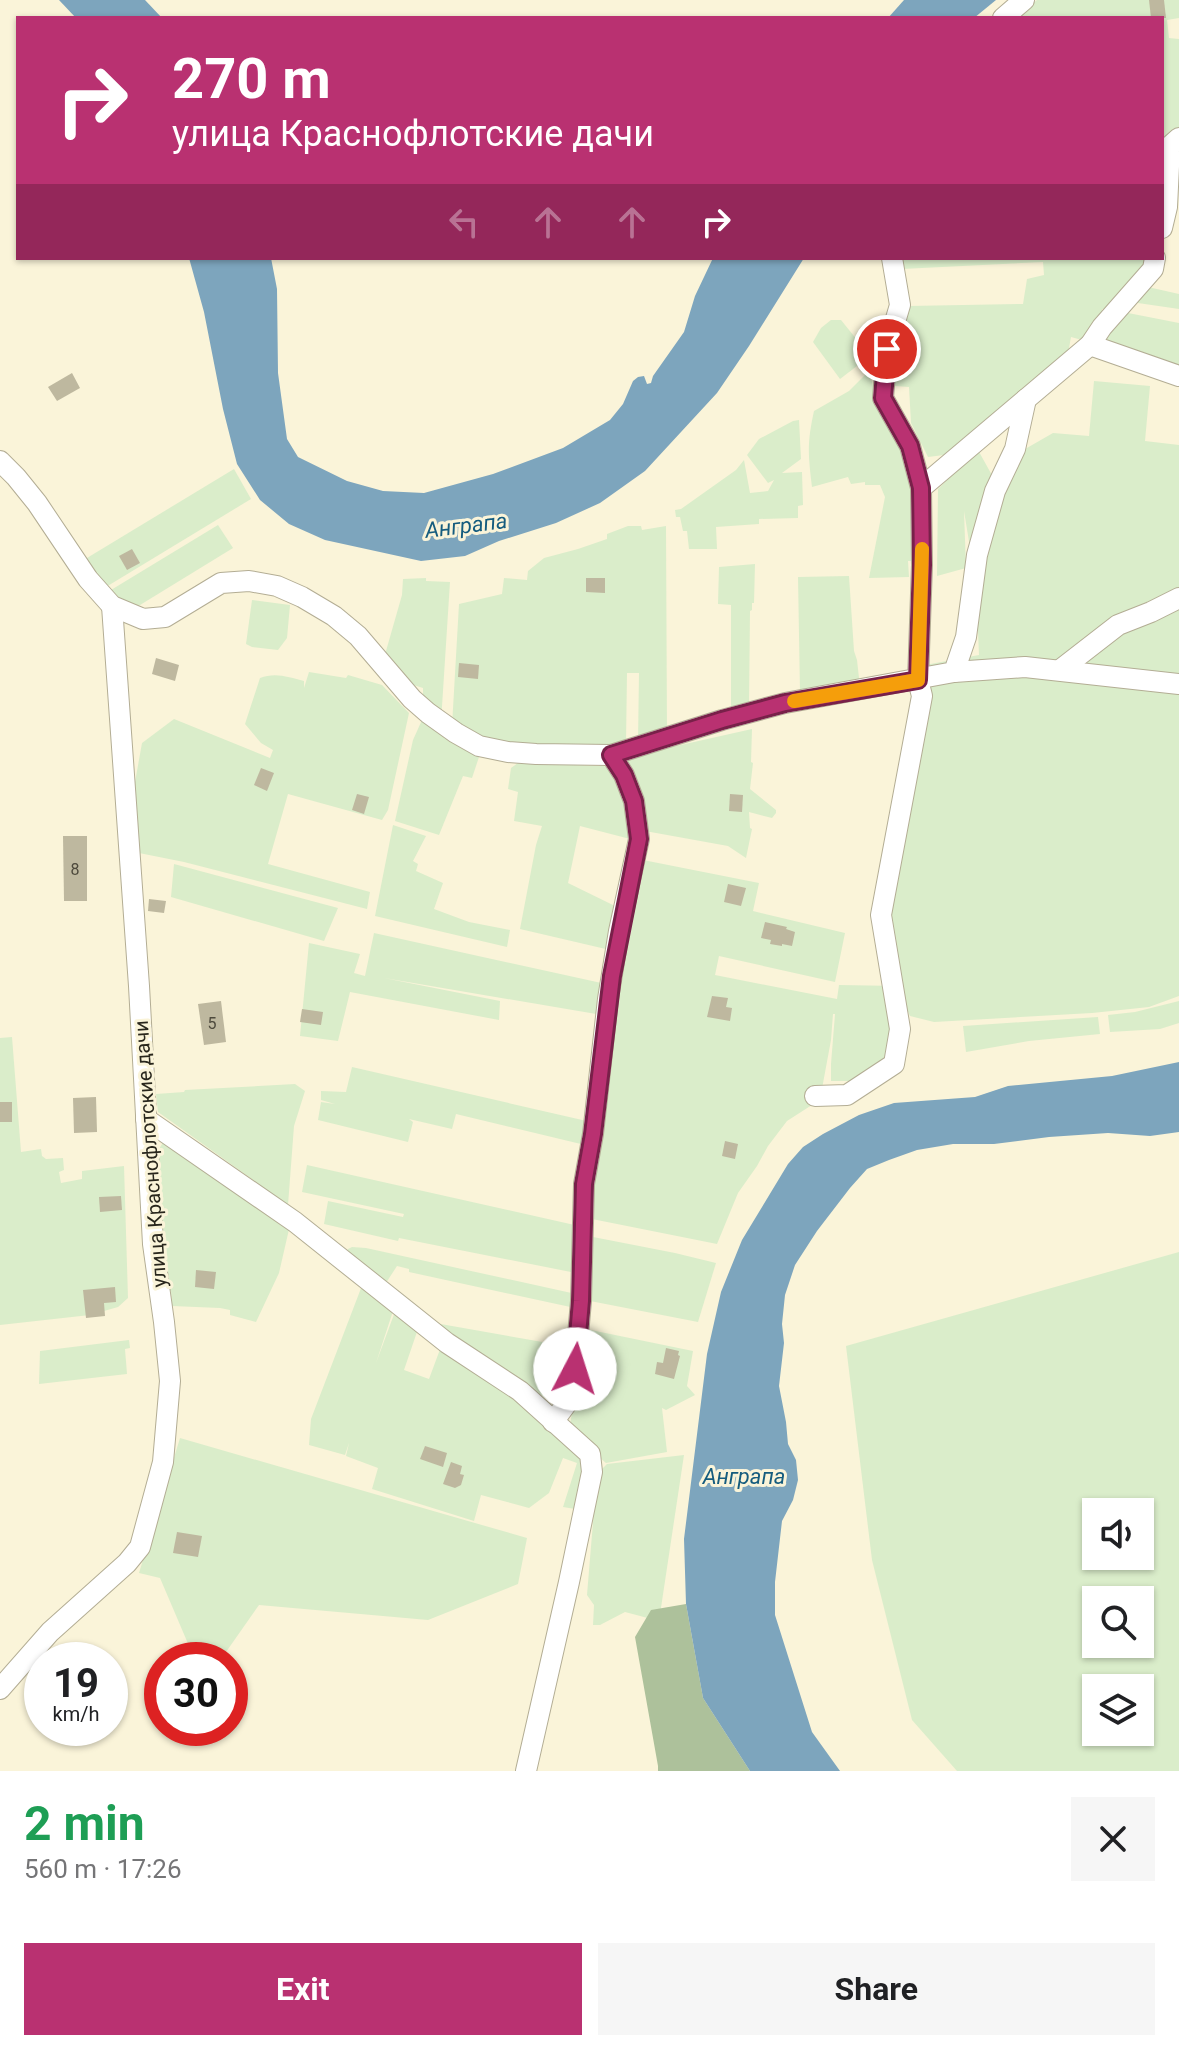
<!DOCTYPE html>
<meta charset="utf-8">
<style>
body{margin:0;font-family:Roboto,sans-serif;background:#f6f6f6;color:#202124;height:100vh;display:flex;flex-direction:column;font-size:30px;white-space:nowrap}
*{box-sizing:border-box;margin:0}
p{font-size:26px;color:#757577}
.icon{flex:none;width:44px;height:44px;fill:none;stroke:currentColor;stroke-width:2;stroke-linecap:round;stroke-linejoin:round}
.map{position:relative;height:1771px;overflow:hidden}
.drawer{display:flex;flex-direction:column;background:#fff;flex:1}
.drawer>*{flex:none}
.top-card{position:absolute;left:16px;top:16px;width:1148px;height:244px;border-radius:0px;box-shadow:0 2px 6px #0004;background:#b93171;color:#fff;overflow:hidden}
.tools{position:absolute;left:1082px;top:1498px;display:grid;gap:16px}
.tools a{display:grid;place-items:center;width:72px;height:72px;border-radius:0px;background:#fff;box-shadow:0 2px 6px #0004;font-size:40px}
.speed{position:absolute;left:24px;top:1642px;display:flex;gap:16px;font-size:40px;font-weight:700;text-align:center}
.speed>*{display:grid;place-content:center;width:104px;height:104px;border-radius:50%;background:#fff;box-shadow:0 2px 6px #0004;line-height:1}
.speed small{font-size:20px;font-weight:400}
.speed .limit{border:12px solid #d22;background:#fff;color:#111}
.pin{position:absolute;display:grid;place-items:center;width:68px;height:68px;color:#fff;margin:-34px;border:4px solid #fff;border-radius:50%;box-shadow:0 2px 8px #0007}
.me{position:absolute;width:88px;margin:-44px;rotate:5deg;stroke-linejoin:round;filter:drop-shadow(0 0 6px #0008)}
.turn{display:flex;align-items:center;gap:28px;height:168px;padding:0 24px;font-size:36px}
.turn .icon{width:104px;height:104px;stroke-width:2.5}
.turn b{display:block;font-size:56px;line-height:68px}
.lanes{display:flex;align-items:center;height:76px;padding:0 24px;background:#0003;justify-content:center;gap:40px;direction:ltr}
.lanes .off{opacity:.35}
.round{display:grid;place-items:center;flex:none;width:84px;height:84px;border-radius:0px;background:#f6f6f6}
.overview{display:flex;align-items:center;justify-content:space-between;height:136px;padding:0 24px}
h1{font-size:48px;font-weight:700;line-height:60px;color:#1e9e55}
.action{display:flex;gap:16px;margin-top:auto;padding:16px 24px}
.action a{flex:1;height:92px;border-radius:0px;background:#b93171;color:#fff;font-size:32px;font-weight:700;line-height:92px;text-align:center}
.action a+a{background:#f6f6f6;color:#202124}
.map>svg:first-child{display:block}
.green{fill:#daedca;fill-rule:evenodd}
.forest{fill:#adc19b}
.water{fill:#7da5bd}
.building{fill:#beb89f}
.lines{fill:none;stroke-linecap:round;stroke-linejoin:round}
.minor-casing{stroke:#b3ad94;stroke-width:22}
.minor{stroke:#fff;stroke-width:20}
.route-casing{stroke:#782049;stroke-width:20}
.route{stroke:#b93171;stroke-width:14}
.slow{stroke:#f59e0b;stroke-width:14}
.labels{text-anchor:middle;stroke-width:6;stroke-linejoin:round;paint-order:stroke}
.number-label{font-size:16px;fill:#4e4a3d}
.street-label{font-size:20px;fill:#28261c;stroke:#faf4d9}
.water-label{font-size:22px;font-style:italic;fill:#155c7e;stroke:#faf4d9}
</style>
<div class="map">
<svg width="1179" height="1771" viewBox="0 0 1179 1771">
<rect width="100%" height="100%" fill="#faf4d9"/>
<!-- green -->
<g class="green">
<path d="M 1037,0 L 1179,0 L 1179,18 L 1167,20 L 1169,38 L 1179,39 L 1179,132 L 1176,137 L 1162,136 L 1162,18 L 1016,18 Z"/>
<path d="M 899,258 L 1152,258 L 1113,309 L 1102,309 L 1103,317 L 1089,342 L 1071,337 L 1069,348 L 1079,351 L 971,440 L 944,455 L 928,457 L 911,423 L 909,387 L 895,386 C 894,380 891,372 892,366 C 894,345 906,327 908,306 L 1023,304 L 1027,279 L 1044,275 L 1043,262 L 902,269 Z"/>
<path d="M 1148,287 L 1179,294 L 1179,309 L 1131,302 Z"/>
<path d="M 1123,312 L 1179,323 L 1179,365 L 1142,358 L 1102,346 Z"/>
<path d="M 831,320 L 841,320 L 870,356 L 840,379 L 813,342 L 821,328 Z"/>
<path d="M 866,374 L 871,378 L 877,403 L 918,471 L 920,561 L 908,561 L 909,577 L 869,578 L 885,497 L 880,485 L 865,485 L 865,482 L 851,484 L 848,477 L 812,487 C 808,454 807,443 814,411 L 849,391 Z"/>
<path d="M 1094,381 L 1150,386 L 1145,441 L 1179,445 L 1179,996 L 1149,1007 L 1092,1013 L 934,1022 L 910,1016 L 906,1007 L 894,944 L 891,907 L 925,665 L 979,655 L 976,584 L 964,511 L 966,568 L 937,576 L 938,489 L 978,450 L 993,477 L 1001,463 L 1053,433 L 1089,436 Z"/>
<path d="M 799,420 L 801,459 L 782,473 L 802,472 L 803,505 L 798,506 L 798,518 L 759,519 L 759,524 L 716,527 L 717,549 L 689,549 L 687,531 L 683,531 L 680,517 L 676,517 L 675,510 L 681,509 L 736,470 L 744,460 L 750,493 L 768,491 L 774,480 L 768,483 L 747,455 L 759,439 L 793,421 Z"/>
<path d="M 234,469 L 251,499 L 101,590 L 82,561 Z"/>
<path d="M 218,525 L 233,548 L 127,613 L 111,590 Z"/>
<path d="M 628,526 L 641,526 L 642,530 L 666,526 L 667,733 L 638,741 L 639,673 L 627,673 L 626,743 L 607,748 L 495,748 L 452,726 L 459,604 L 502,594 L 504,578 L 527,580 L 528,571 L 544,558 L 578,549 L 607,539 L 607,534 Z"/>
<path d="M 755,564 L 754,603 L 752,603 L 752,610 L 750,611 L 749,706 L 731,711 L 731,605 L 718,604 L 719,567 Z"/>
<path d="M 849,576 L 854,651 L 857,660 L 860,687 L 800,692 L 798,577 Z"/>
<path d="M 426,578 L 426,581 L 450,582 L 441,722 L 423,705 L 423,688 L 407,683 L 384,658 L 402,595 L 403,579 Z"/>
<path d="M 252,600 L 290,605 L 287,638 L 278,650 L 252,647 L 246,644 Z"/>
<path d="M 309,672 L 346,678 L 348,675 L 382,685 L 409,713 L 388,810 L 382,820 L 288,794 L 268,864 L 370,892 L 367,909 L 184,862 L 139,853 L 130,810 L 142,743 L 174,719 L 270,758 L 273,750 L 261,743 L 245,724 L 260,678 C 275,672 289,677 304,681 L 304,688 Z"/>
<path d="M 422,720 L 480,754 L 472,778 L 463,776 L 439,835 L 395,821 L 413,740 Z"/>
<path d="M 752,729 L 751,762 L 753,763 L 750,789 L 776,810 L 776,813 L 772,818 L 749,812 L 750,828 L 752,829 L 746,858 L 728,846 L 645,831 L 627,757 Z"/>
<path d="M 518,763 L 604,766 L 618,776 L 634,840 L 580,826 L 568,883 L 615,906 L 610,950 L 520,929 L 536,845 L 542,826 L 514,821 L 518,792 L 508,789 L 511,768 Z"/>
<path d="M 393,825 L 426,836 L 413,861 L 418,864 L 416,871 L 443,883 L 434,909 L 469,922 L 510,930 L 507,947 L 375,916 Z"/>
<path d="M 643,860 L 759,883 L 753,911 L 845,933 L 835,982 L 719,956 L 715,975 L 837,999 L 839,985 L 899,986 L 902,1024 L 881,1070 L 850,1081 L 831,1081 L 831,1064 L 835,1014 L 833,1014 L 831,1040 L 821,1094 L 815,1103 L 787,1121 L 768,1146 L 757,1166 L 738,1193 L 717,1244 L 587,1218 L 612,1012 Z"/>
<path d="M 174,864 L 338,908 L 324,941 L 171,897 Z"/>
<path d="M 374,933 L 606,984 L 602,1015 L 384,978 L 500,1001 L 499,1020 L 350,992 L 338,1041 L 300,1036 L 309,943 L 360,954 L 354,973 L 365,976 Z"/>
<path d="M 1179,1001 L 1179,1023 L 1160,1029 L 1110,1032 L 1108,1015 L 1135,1012 Z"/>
<path d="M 1098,1017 L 1100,1034 L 1029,1041 L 966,1052 L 963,1026 Z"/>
<path d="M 12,1037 L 21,1152 L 41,1149 L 42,1156 L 46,1159 L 63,1158 L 64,1170 L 59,1172 L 61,1183 L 82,1179 L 82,1171 L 124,1166 L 128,1298 L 118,1307 L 90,1315 L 0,1325 L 0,1038 Z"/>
<path d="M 352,1067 L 591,1122 L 585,1145 L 456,1114 L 452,1129 L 409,1119 L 413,1122 L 408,1142 L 318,1120 L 321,1102 L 335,1104 L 321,1100 L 321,1091 L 346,1092 Z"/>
<path d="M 295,1084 L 305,1091 L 294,1126 L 288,1205 L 158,1112 L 156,1094 L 184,1092 L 185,1090 Z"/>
<path d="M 164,1141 L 290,1225 L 279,1273 L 256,1322 L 230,1315 L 230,1310 L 220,1308 L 172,1306 L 171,1291 L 167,1291 L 157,1152 Z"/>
<path d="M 307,1165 L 579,1226 L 576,1273 L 399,1238 L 398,1241 L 324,1224 L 328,1201 L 403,1217 L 404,1214 L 302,1192 Z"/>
<path d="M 588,1236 L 675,1253 L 716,1263 L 698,1322 L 585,1300 Z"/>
<path d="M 352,1247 L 366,1248 L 576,1294 L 575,1308 L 409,1272 L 409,1269 L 397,1266 L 384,1286 L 345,1254 L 348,1249 Z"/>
<path d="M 1179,1252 L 1179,1771 L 957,1771 L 912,1720 L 872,1560 L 846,1346 ZM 1096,1512 L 1140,1512 L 1140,1556 L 1096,1556 ZM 1096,1600 L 1140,1600 L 1140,1644 L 1096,1644 ZM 1096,1688 L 1140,1688 L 1140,1732 L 1096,1732 Z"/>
<path d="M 363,1283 L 394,1308 L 376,1363 L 396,1309 L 419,1326 L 404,1370 L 429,1379 L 442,1344 L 581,1450 L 585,1466 L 575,1509 L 563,1507 L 577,1463 L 563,1458 L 549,1493 L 529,1508 L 481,1495 L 474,1521 L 372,1489 L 378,1468 L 346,1456 L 349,1443 L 345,1455 L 309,1445 L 311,1419 Z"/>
<path d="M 435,1323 L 554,1344 L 555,1348 L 559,1347 L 559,1345 L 572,1347 L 560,1407 L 464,1347 Z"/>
<path d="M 581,1328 L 693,1351 L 687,1386 L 695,1395 L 666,1410 L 662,1408 L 667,1452 L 606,1463 L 569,1431 L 574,1400 Z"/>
<path d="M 129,1340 L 130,1348 L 125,1349 L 127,1374 L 39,1384 L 40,1351 Z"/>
<path d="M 180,1438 L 527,1538 L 518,1584 L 428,1620 L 259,1605 L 226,1652 L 195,1660 L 160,1578 L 139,1573 Z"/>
<path d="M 684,1455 L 659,1621 L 625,1612 L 600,1625 L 593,1625 L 594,1605 L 587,1595 L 597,1474 L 607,1464 Z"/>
</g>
<!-- forest -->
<path class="forest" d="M 686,1604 L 703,1698 L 750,1771 L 658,1771 L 658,1766 L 635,1637 L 651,1610 Z"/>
<!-- water -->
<g class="water">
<path d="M 59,0 L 145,0 L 162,18 L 76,18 Z"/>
<path d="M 904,0 L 996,0 L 974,18 L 888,18 Z"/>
<path d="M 189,258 L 271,258 L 277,289 L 278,373 L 287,439 L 298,457 L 347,481 L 383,491 L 424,493 L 493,474 L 563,448 L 610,420 L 623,404 L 633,381 L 638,377 L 644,376 L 647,384 L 651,383 L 653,376 L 684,332 L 695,296 L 713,258 L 804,258 L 749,346 L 717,393 L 645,471 L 600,503 L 556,523 L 499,541 L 465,556 L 421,561 L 325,540 L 289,524 L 260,500 L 237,464 L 223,409 L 204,312 Z"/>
<path d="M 1179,1062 L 1179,1132 L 1150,1136 L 1108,1133 L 1049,1137 L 994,1144 L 953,1144 L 917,1150 L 889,1160 L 867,1169 L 850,1188 L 817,1231 L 795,1265 L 785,1295 L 782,1324 L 784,1343 L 779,1386 L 786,1422 L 788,1444 L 796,1460 L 798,1480 L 793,1500 L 782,1521 L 775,1582 L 775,1615 L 812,1732 L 840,1771 L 750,1771 L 703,1698 L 686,1604 L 684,1539 L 707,1354 L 721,1292 L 742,1240 L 788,1164 L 803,1147 L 823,1134 L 859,1115 L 894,1103 L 975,1097 L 1008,1086 L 1112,1076 Z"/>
</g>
<!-- building -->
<g class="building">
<path d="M 1149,0 L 1164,0 L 1166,18 L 1151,18 Z"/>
<path d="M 72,373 L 80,388 L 57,401 L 48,387 Z"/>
<path d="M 132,549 L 140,563 L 127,570 L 119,556 Z"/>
<path d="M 586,578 L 605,578 L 605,593 L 586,592 Z"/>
<path d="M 156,658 L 179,665 L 175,681 L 152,674 Z"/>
<path d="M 459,663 L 479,665 L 478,679 L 458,677 Z"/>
<path d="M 261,768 L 274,773 L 267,791 L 254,785 Z"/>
<path d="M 357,794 L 369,797 L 364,814 L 352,810 Z"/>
<path d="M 730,794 L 743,795 L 742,812 L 729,811 Z"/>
<path d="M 63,836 L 87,836 L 87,901 L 64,901 Z"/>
<path d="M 728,884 L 746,888 L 741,906 L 724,902 Z"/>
<path d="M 149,899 L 166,901 L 164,913 L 148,911 Z"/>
<path d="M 765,922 L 787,927 L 786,929 L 795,932 L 792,946 L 782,944 L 782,946 L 770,944 L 771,940 L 761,938 Z"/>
<path d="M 712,996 L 728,998 L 726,1007 L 732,1008 L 730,1021 L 707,1017 Z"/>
<path d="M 221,1001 L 226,1042 L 204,1045 L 198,1004 Z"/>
<path d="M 302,1009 L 323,1012 L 321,1025 L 300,1022 Z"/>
<path d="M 96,1097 L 97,1132 L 74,1133 L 73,1098 Z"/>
<rect x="0" y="1102" width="12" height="20"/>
<path d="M 725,1141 L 738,1144 L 735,1159 L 722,1156 Z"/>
<path d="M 121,1196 L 122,1210 L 100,1212 L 99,1197 Z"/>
<path d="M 196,1270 L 216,1272 L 214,1289 L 195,1287 Z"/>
<path d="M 115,1287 L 116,1302 L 104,1303 L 105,1316 L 86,1318 L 83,1290 Z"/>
<path d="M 666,1348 L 679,1351 L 678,1355 L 680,1356 L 674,1379 L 655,1374 L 657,1362 L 663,1363 Z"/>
<path d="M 425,1446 L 447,1453 L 443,1467 L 420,1459 Z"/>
<path d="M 451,1462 L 462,1466 L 460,1474 L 464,1475 L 461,1485 L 455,1488 L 443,1484 Z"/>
<path d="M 177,1532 L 202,1536 L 198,1557 L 173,1553 Z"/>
</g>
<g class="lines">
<defs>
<g id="minor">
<path d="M 1003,18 L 1024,0"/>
<path d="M 1162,228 L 1167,207 L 1170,146 L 1179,138"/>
<path d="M 1090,345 L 1179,376"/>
<path d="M 0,461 L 16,477 L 37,503 L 88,579 L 112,606 L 143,619 L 165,617 L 221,583 L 249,581 L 277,586 L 302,597 L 334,616 L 358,636 L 412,699 L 428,713 L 456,733 L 479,746 L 508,752 L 536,754 L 611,755 L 722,720 L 785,703 L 954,672 L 966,637 L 977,555 L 995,491 L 1015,449 L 1026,399"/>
<path d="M 921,488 L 1090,345 L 1102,327 L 1153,269 L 1155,258"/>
<path d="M 1060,670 L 1118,625 L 1151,612 L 1179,598"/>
<path d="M 954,672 L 1025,667 L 1179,684"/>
<path d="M 815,1096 L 847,1095 L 894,1064 L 900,1029 L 881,915 L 922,696 L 918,680 L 922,565 L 921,488 L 910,446 L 883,398 L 887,349 L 900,305 L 892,258"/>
<path d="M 146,1119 L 295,1222 L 447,1343 L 520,1391 L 590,1454 L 592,1472 L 569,1582 L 526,1771"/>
<path d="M 553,1422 L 570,1399 L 575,1369 L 581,1301 L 584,1184 L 593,1134 L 608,999 L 619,931 L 639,839 L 634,801 L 624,775 L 611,755"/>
<path d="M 0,1689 L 50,1632 L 127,1563 L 140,1547 L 163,1462 L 170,1381 L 164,1322 L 153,1244 L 139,986 L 112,606"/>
</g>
</defs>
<!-- minor casing -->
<use href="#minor" class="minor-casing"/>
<!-- minor -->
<use href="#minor" class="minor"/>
</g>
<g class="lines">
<defs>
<path id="route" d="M 575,1369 L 581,1301 L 584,1184 L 593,1134 L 612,976 L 639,839 L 634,801 L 624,775 L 611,755 L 722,720 L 785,703 L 918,680 L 922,565 L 921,488 L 910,446 L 883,398 L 887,349"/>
</defs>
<!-- route casing -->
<use href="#route" class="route-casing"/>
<!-- route -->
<use href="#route" class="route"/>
<!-- slow -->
<path class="slow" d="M 794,701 L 918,680 L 922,549"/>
</g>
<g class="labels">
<!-- number labels -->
<g class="number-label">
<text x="75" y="875">8</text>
<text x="212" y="1029">5</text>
</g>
<!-- street labels -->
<g class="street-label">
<text transform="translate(150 1154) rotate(-94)" y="7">улица Краснофлотские дачи</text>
</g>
<!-- water labels -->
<g class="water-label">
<text transform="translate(466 525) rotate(-7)" y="8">Анграпа</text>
<text x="744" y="1484">Анграпа</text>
</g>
</g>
</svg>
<div class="tools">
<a><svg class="icon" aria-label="sound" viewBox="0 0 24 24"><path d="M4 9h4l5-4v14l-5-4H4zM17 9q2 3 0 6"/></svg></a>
<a><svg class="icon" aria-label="search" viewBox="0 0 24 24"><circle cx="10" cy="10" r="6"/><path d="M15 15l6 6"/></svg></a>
<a><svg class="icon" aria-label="layers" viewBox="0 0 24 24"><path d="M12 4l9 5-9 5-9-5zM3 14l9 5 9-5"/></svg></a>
</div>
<div class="speed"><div>19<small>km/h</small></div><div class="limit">30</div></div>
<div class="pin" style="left:887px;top:349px;background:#d93025"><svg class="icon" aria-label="arrive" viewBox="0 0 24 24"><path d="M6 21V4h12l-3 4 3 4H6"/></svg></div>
<svg class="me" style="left:575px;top:1369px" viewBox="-20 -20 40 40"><circle r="19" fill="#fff"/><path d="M0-13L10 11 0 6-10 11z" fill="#b93171"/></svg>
<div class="top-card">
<div class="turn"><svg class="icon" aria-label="right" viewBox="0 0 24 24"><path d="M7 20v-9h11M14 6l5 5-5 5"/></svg><div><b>270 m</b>улица Краснофлотские дачи</div></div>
<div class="lanes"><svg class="icon off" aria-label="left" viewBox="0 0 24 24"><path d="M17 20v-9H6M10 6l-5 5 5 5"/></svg><svg class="icon off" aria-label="ahead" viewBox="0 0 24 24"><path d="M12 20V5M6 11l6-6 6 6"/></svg><svg class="icon off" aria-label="ahead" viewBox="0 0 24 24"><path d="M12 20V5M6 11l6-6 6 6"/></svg><svg class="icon" aria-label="right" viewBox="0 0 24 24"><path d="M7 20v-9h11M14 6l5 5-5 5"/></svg></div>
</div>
</div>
<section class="drawer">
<div class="overview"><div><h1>2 min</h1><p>560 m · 17:26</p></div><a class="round"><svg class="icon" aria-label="close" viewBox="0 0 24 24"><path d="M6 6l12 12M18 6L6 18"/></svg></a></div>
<div class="action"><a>Exit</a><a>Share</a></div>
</section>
